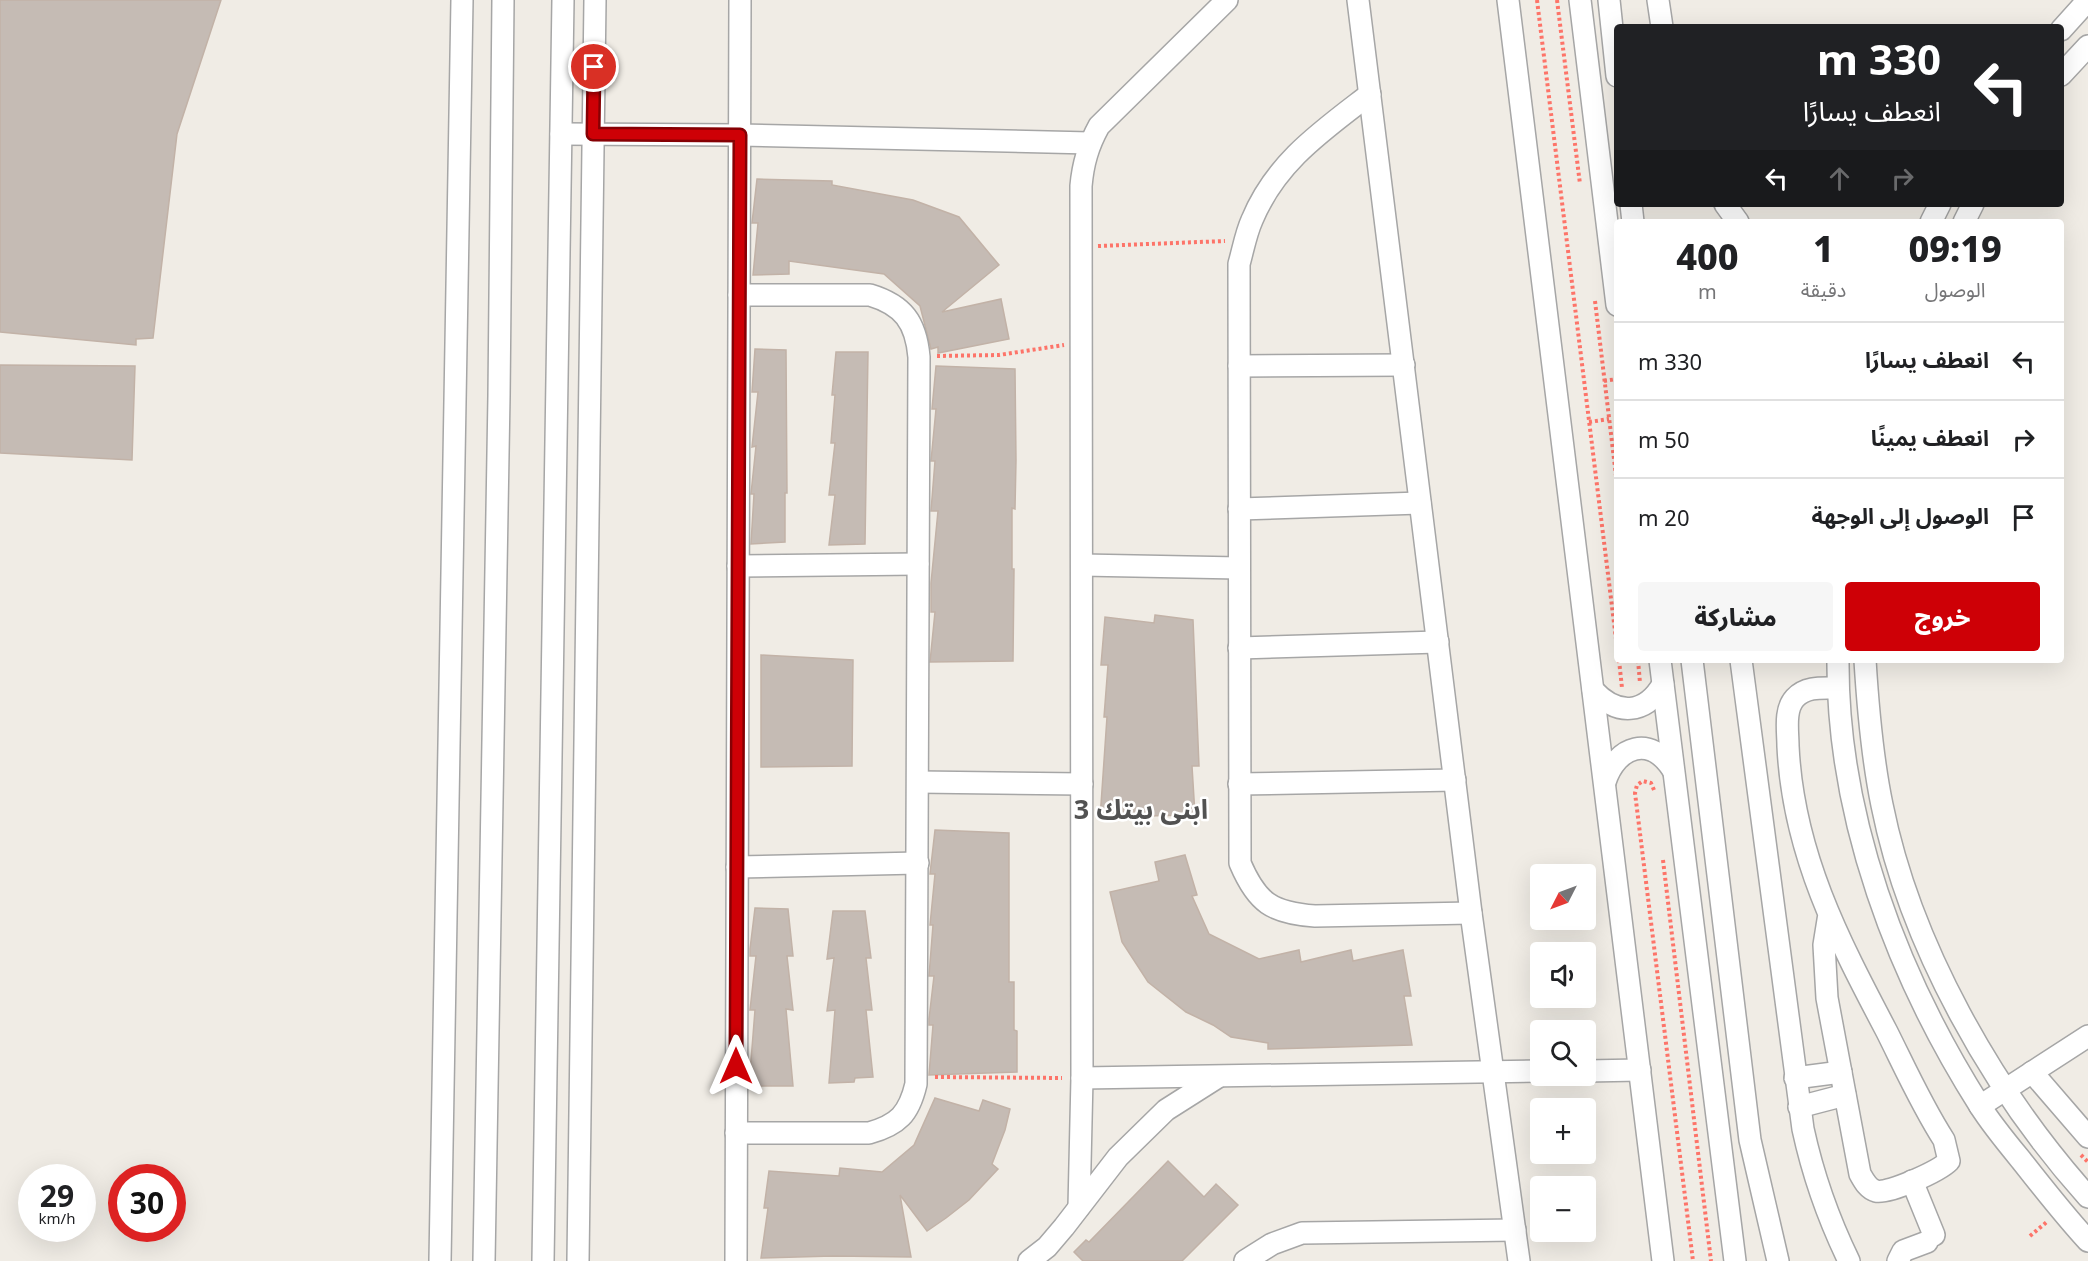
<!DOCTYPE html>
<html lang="ar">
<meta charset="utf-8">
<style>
body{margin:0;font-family:"Noto Sans","Noto Sans Arabic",sans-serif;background:#f6f6f6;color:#202124;direction:rtl;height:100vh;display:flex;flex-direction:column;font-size:22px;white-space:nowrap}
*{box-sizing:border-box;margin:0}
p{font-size:20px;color:#757577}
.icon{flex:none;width:33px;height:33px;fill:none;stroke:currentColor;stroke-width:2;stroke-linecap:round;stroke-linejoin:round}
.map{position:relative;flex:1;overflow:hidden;direction:ltr}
.sheet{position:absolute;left:1614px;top:219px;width:450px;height:444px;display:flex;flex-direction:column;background:#fff;border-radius:6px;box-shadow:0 6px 24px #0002;direction:rtl}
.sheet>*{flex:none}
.hud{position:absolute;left:1614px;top:24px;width:450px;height:183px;border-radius:6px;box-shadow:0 6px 24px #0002;direction:rtl;background:#202124;color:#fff;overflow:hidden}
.needle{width:39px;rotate:228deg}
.controls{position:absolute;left:1530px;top:864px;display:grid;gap:12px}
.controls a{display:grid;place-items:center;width:66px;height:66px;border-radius:6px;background:#fff;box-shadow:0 6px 24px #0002;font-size:30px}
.speed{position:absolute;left:18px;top:1164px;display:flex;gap:12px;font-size:30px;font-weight:700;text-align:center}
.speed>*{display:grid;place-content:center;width:78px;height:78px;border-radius:50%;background:#fff;box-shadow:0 6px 24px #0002;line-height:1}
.speed small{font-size:15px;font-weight:400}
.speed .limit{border:9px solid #d22;background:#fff;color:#111}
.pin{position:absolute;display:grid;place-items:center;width:51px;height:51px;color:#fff;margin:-26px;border:3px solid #fff;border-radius:50%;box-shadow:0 2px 6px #0007}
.me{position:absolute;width:66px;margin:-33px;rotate:0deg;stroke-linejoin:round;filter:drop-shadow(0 0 4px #0008)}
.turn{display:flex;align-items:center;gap:21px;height:126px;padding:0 24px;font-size:27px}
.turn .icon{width:78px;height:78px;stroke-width:2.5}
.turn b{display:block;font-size:42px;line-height:51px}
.lanes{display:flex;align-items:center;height:57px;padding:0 24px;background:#0003;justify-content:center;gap:30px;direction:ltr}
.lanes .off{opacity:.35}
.eta{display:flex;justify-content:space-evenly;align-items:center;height:102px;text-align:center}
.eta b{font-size:36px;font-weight:800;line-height:42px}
.button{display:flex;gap:12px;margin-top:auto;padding:12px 24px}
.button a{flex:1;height:69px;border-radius:6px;background:#ce0006;color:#fff;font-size:24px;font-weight:800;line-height:69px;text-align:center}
.button a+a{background:#f6f6f6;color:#202124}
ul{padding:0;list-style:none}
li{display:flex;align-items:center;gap:18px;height:78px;padding:0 24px;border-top:2px solid #e0e0e0}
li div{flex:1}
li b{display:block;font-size:22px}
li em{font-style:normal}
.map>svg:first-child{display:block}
.building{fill:#c5bbb4;stroke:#c2b2a7;stroke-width:1.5}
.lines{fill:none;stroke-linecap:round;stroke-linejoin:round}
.minor-casing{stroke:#a6a6a6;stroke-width:24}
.path{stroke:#fd7469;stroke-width:4;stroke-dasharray:3 3;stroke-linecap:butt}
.minor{stroke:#fff;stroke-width:21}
.route-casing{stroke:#860004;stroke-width:15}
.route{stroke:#ce0006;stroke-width:10}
.labels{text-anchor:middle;stroke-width:5;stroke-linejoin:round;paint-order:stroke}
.district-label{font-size:27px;font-weight:bold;fill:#525252;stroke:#fff}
</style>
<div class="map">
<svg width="2088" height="1261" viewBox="0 0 2088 1261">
<rect width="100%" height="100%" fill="#f0ece5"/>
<!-- building -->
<g class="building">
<path d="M 0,0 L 221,0 L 177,134 L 153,338 L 136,339 L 136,345 L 0,332 Z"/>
<path d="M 757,179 L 832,181 L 832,185 L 913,200 L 959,217 L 999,265 L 942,312 L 1001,299 L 1009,339 L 938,353 L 938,347 L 931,349 L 920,306 L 884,274 L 789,261 L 789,274 L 753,275 L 758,223 L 752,223 Z"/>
<path d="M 755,349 L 786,350 L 787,493 L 785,493 L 785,542 L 751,544 L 754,494 L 751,494 L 756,446 L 752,447 L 758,392 L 752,392 Z"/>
<path d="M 836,352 L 868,352 L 865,544 L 829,545 L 835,495 L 829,495 L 835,443 L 831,443 L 835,395 L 832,395 Z"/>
<path d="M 0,365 L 135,366 L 132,460 L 0,453 Z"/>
<path d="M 936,366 L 1015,369 L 1016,460 L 1015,509 L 1012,508 L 1012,569 L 1014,569 L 1013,661 L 930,662 L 935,612 L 931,612 L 931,583 L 938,511 L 931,511 L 935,461 L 931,461 L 936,409 L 932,409 Z"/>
<path d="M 1155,615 L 1193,620 L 1199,766 L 1192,766 L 1195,815 L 1144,816 L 1144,818 L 1121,820 L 1100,819 L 1107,717 L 1104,717 L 1108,665 L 1101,665 L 1105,617 L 1154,623 Z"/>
<path d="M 761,655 L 853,660 L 852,766 L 761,767 Z"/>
<path d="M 935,830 L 1009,833 L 1009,982 L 1014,982 L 1014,1030 L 1017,1031 L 1017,1072 L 929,1075 L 933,1025 L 929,1025 L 929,1019 L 934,976 L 929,976 L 933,925 L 930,925 L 935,874 L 930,874 Z"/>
<path d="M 1185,855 L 1197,895 L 1192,896 L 1209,934 L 1259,959 L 1299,950 L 1301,962 L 1351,950 L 1353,961 L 1403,950 L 1411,996 L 1404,996 L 1412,1045 L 1268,1049 L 1268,1043 L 1231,1037 L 1213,1025 L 1186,1012 L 1148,982 L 1122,942 L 1110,892 L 1159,881 L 1155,862 Z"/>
<path d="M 755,908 L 788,909 L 793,956 L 787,956 L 793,1010 L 786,1009 L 793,1086 L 749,1086 L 755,1010 L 750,1010 L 756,956 L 750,956 L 750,949 Z"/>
<path d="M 833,911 L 865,911 L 871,958 L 866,958 L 872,1010 L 866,1010 L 873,1077 L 855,1078 L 854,1082 L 829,1083 L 835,1010 L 827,1011 L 834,958 L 827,959 Z"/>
<path d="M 935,1098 L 979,1111 L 983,1100 L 1010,1109 L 1005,1130 L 992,1164 L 998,1169 L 969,1200 L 946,1218 L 927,1231 L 900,1195 L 911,1257 L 833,1256 L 761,1258 L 768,1208 L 764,1208 L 769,1171 L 839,1176 L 840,1168 L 882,1172 L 914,1145 Z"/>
<path d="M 1168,1161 L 1204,1197 L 1216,1184 L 1238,1205 L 1182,1261 L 1083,1261 L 1074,1252 L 1086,1240 L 1089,1242 Z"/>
</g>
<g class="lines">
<defs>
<g id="minor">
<path d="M 1358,0 L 1471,913 L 1519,1261"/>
<path d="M 1508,0 L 1663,1261"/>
<path d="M 1580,0 L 1617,305"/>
<path d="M 1609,0 L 1617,76"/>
<path d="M 1658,0 L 1662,27"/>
<path d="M 2061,30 L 2088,0"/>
<path d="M 2061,75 L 2088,46"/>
<path d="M 1370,94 C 1322,131 1276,162 1252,220 C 1246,233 1243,250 1239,264 L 1240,863 C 1257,903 1272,913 1315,916 L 1471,913"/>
<path d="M 561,134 L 740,135 L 1090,143"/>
<path d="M 1631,204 L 1633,222"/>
<path d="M 1725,204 L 1738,222"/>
<path d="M 1931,222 L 1940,204"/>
<path d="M 1964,222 L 1973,204"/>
<path d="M 1239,366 L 1404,365"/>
<path d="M 1239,509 L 1420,503"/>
<path d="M 1082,565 L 1239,568"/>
<path d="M 738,566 L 918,564"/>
<path d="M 1239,648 L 1438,642"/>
<path d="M 1660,660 L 1735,1261"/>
<path d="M 1692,660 L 1750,1140 L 1778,1261"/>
<path d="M 1741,660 L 1803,1129 C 1813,1175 1828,1218 1849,1261"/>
<path d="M 1838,660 C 1837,817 1897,975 1980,1106 C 1992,1125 2007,1143 2021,1160 C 2043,1188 2064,1215 2088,1241"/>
<path d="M 1865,660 C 1868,709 1872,757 1882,805 C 1910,945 1993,1091 2088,1197"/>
<path d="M 1593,690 C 1617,716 1645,715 1663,684"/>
<path d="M 918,782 L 1082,784"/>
<path d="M 1605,782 C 1617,745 1651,735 1673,770"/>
<path d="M 1239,784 L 1455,780"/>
<path d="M 737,867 L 918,863"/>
<path d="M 1829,914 L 1824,945 L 1827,998 L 1860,1174 C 1864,1181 1868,1189 1876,1191 C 1889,1194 1939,1171 1949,1161 L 1944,1140 C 1922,1106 1905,1068 1887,1032 C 1838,939 1793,853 1788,746 C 1788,731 1784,710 1795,698 C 1806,686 1822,688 1838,688"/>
<path d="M 1586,1071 L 1640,1070"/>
<path d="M 2032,1072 L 2088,1137"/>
<path d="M 1082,1078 L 1540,1071"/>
<path d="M 1795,1078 L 1841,1072"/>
<path d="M 1980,1106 L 2088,1036"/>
<path d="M 1799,1107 L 1845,1095"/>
<path d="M 736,1133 L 869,1133 C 898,1125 909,1114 916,1084 L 919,357 C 916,322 903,305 870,295 L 739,295"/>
<path d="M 1912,1181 L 1934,1235"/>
<path d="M 1079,1207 L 1082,1078 L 1081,186 C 1083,163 1088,146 1099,126 L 1227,0"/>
<path d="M 440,1261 L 462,0"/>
<path d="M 484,1261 L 499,396 L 503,0"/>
<path d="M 543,1261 L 563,0"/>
<path d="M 578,1261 L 595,0"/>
<path d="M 736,1261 L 740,0"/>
<path d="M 1029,1261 L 1047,1247 L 1064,1227 L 1118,1157 L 1166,1110 L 1218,1077"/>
<path d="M 1245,1261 L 1272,1244 L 1302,1233 L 1515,1230"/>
<path d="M 1898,1261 L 1903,1251 L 1927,1242"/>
</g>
</defs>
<!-- minor casing -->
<use href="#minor" class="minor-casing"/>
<!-- path -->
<g class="path">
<path d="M 1537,0 L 1617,647"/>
<path d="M 1557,0 L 1580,184"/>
<path d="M 1098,246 L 1225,241"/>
<path d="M 1595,301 L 1617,484"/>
<path d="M 937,356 L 999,355 L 1064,345"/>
<path d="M 1604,381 L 1617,379"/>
<path d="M 1589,422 L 1609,419"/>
<path d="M 1619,660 L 1622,688"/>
<path d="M 1638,660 L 1640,683"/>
<path d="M 1654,790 L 1651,783 L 1643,781 L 1637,785 L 1635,793 L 1693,1261"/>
<path d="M 1663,860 L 1711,1261"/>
<path d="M 935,1077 L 1062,1078"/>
<path d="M 2081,1155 L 2088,1162"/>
<path d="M 2030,1236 L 2048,1221"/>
</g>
<!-- minor -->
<use href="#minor" class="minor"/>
</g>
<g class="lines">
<defs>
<path id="route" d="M 594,67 L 593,134 L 740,135 L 736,1066"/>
</defs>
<!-- route casing -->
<use href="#route" class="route-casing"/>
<!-- route -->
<use href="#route" class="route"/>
</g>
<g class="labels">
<!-- district labels -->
<g class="district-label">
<text x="1141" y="819">ابنى بيتك 3</text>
</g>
</g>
</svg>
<div class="controls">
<a><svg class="needle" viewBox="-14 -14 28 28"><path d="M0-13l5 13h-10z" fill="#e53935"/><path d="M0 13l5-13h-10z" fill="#757577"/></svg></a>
<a><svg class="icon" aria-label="sound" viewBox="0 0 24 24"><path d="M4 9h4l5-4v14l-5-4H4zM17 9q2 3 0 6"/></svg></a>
<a><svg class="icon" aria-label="search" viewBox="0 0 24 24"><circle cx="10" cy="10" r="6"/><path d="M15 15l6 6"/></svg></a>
<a>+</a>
<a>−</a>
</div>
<div class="speed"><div>29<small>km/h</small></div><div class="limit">30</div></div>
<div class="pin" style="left:594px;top:67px;background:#d93025"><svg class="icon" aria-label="arrive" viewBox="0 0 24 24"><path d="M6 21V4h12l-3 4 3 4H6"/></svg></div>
<svg class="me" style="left:736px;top:1066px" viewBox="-20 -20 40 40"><path d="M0-17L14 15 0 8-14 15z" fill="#ce0006" stroke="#fff" stroke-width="4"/></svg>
<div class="hud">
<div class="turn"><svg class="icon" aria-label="left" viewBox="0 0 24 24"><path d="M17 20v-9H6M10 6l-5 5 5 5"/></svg><div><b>330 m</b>انعطف يسارًا</div></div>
<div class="lanes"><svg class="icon" aria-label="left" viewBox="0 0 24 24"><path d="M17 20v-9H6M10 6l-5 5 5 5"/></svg><svg class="icon off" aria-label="ahead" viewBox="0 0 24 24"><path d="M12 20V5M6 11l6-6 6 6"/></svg><svg class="icon off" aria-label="right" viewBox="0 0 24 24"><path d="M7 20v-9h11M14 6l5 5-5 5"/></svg></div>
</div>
<section class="sheet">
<div class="eta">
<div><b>09:19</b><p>الوصول</p></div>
<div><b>1</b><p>دقيقة</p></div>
<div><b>400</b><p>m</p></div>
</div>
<ul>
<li><svg class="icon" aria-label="left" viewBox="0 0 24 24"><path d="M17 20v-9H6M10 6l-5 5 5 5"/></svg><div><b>انعطف يسارًا</b></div><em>330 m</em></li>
<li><svg class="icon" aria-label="right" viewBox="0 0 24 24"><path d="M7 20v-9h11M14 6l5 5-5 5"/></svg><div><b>انعطف يمينًا</b></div><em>50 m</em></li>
<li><svg class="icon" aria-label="arrive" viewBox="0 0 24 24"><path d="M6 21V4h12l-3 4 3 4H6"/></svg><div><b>الوصول إلى الوجهة</b></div><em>20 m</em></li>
</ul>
<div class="button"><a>خروج</a><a>مشاركة</a></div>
</section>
</div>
